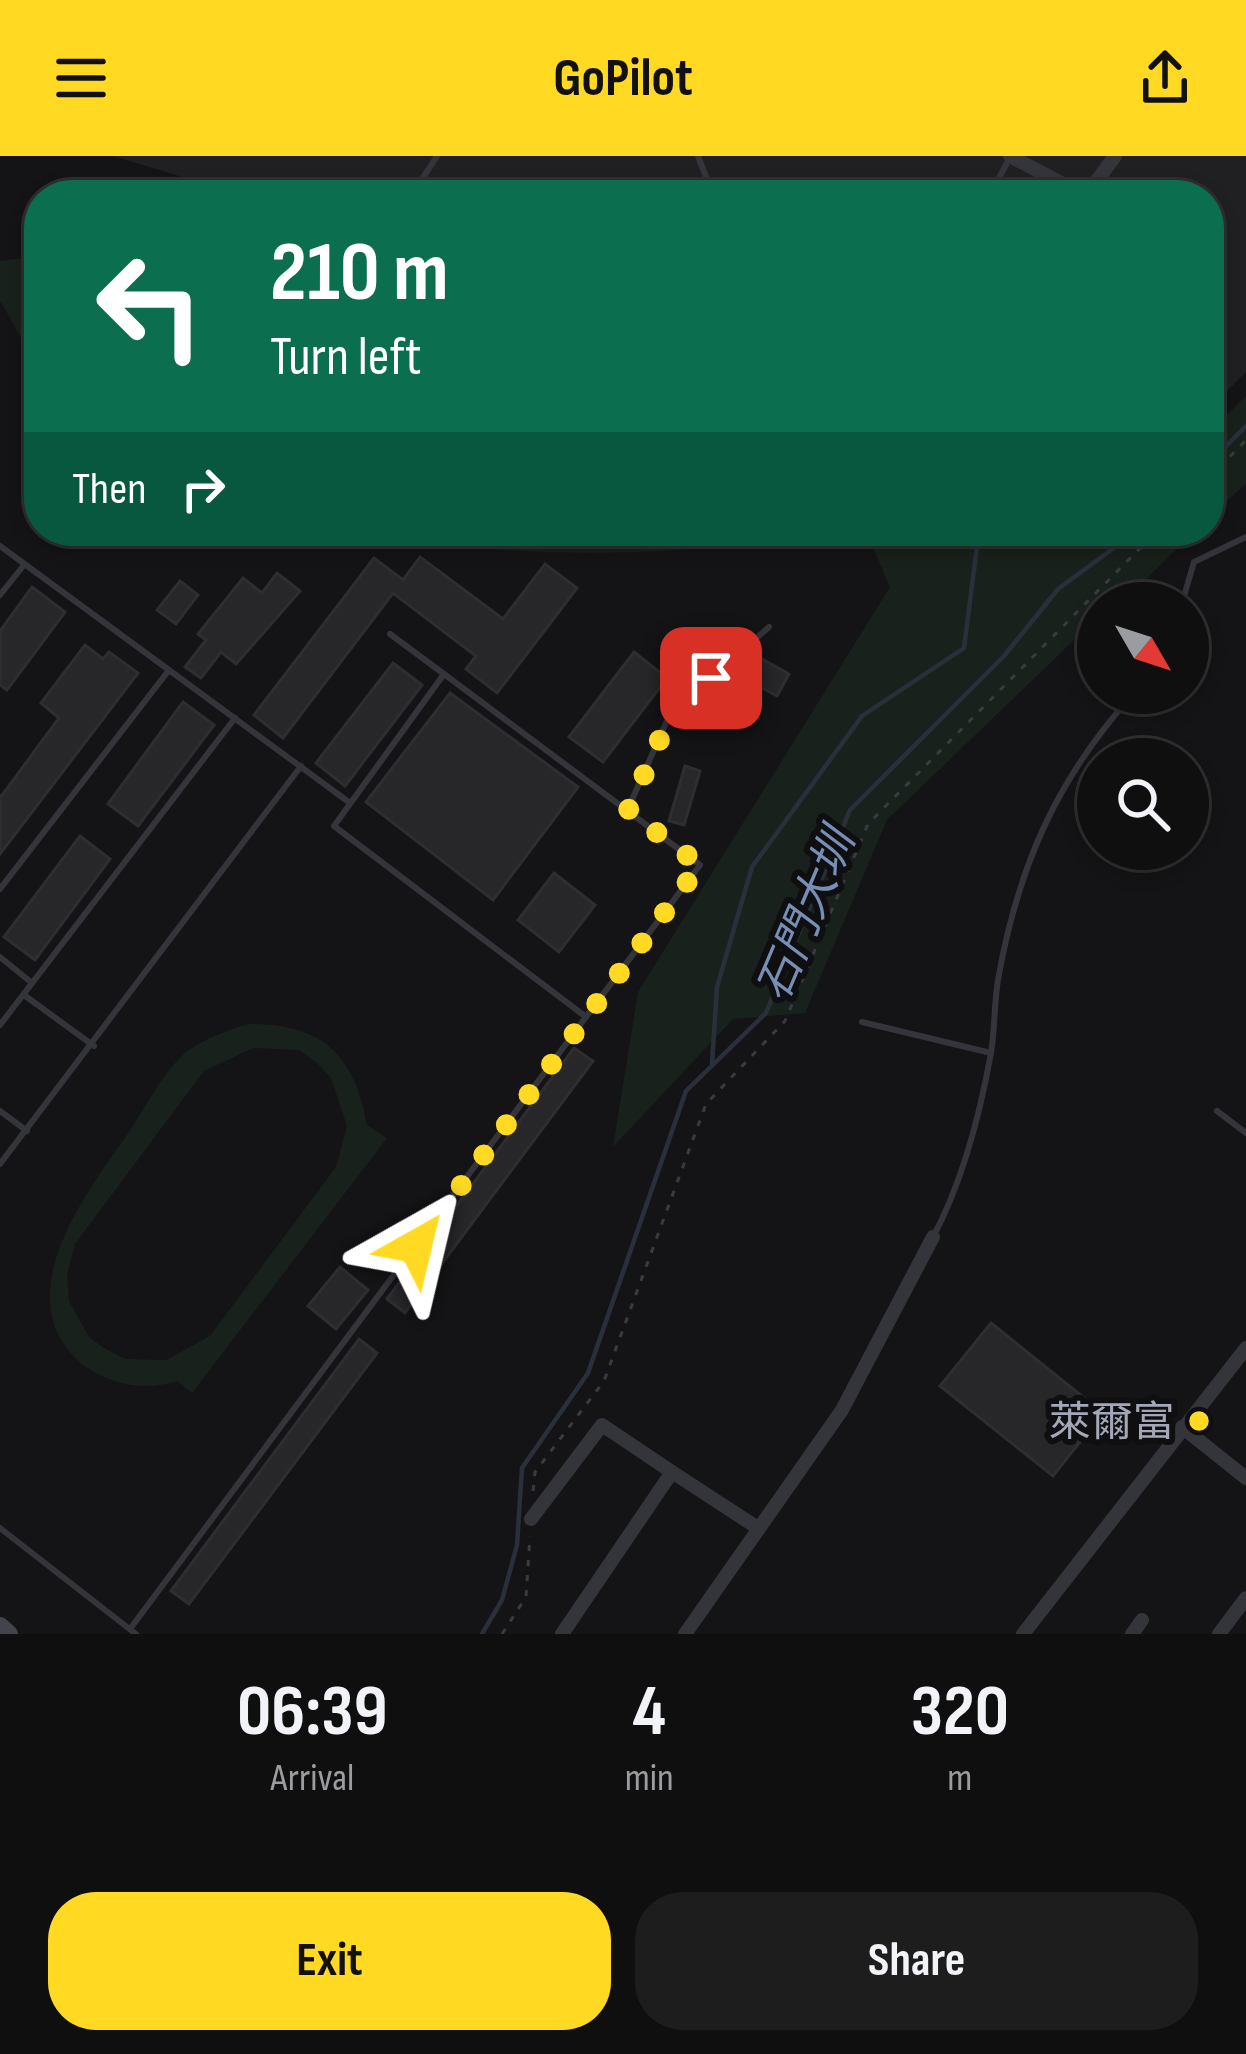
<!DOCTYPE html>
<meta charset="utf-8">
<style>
body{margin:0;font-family:"Sofia Sans Condensed","Noto Sans TC",sans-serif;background:#1d1d1e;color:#f1f3f6;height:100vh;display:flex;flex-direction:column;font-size:45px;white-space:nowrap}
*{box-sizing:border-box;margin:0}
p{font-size:39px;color:#9b9c9f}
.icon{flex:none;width:66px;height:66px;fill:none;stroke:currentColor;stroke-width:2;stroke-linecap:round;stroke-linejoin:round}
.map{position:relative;height:1478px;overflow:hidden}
.side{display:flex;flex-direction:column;background:#0f0f10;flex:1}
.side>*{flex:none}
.top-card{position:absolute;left:24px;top:24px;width:1200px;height:366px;border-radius:48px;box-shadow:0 6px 18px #0003,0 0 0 3px #2f2f30;background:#0b6e4f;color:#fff;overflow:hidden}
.needle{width:78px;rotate:129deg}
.tools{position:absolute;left:1077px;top:426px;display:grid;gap:24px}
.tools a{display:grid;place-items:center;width:132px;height:132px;border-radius:50%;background:#0f0f10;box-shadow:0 6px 18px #0003,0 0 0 3px #2f2f30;font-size:60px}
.pin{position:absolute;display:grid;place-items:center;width:102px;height:102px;color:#fff;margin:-51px;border-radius:24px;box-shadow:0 6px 18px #0006}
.me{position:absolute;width:132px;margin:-66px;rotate:37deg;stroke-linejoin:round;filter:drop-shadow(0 0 9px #0008)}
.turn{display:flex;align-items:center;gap:42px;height:252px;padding:0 48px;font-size:54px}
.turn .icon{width:156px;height:156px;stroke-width:2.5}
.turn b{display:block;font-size:84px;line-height:102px}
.then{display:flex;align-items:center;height:114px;padding:0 48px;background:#0003;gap:24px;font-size:45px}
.eta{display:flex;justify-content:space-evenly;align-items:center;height:204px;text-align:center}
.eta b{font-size:72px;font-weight:700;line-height:84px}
.cta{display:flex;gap:24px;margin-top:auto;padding:24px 48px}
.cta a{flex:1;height:138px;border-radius:48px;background:#ffd922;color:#111;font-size:48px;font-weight:700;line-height:138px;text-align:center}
.cta a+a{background:#1d1d1e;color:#f1f3f6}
header{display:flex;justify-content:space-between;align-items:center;height:156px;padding:0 48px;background:#ffd922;color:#111;font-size:54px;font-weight:700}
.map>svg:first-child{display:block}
.built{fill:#202023}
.green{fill:#19211c;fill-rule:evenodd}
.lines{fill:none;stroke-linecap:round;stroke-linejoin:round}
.stream{stroke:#29303b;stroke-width:4.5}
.building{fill:#27272a;stroke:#2e2e32;stroke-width:3}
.path{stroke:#3a3b42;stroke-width:3;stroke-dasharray:6 9;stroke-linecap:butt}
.service{stroke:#34343b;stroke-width:6}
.minor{stroke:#34343b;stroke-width:14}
.secondary{stroke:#42434b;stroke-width:18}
.route{stroke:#ffd922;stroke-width:21;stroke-dasharray:0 37.8}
.poi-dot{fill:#ffd922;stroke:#0f0f11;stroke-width:4.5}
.labels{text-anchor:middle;stroke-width:12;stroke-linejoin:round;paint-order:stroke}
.poi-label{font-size:42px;fill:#a4a7b7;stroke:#0f0f11;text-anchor:end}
.water-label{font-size:45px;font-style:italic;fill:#788fb5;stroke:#0f0f11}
</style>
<header><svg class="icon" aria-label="menu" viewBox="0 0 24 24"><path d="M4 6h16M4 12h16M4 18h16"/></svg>GoPilot<svg class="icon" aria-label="share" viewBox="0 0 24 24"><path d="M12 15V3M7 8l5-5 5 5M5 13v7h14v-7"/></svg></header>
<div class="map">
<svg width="1246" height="1478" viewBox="0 0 1246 1478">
<rect width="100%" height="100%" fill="#141416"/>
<!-- built -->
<path class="built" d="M 113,0 L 1246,0 L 1246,216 L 1209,253 L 1209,39 L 242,39 Z"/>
<!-- green -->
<g class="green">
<path d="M 39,100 L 39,215 L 0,144 L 0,105 Z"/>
<path d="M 1246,240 L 1246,327 L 1209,362 L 1209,277 Z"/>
<path d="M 361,375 L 839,375 C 691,402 507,406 361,375 Z"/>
<path d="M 866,375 L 1195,375 L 1127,442 L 1098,447 L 1098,461 L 887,664 L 805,857 L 733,863 L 613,991 L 638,836 L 890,431 Z"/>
<path d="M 248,868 C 321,867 355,898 367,969 L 387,982 L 192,1237 L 177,1225 C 148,1235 116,1230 89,1213 C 0,1149 84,1040 129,976 C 146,951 165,912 189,894 C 207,882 227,874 248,868 ZM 253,892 L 299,894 L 316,906 L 331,922 L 347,970 L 336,1011 L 210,1180 L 166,1204 L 125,1203 L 104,1192 L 89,1181 L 69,1145 L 67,1119 L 75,1088 L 204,915 Z"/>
</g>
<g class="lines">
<!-- stream -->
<g class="stream">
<path d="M 87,39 L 99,28 L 174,39"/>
<path d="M 1209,307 L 1246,270"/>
<path d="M 712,908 L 717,831 L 752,711 L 862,560 L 964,492 L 979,375"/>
<path d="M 482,1478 L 502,1444 L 517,1389 L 522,1312 L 588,1217 L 686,935 L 766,857 L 850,654 L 1004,500 L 1058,433 L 1137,375"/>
</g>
</g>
<!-- building -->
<g class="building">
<path d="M 420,401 L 503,463 L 545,408 L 577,432 L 497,537 L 466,513 L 476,500 L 393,437 L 283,582 L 254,559 L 374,402 L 403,424 Z"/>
<path d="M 277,417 L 300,435 L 236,508 L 221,496 L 201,522 L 185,511 L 206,484 L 198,478 L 243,422 L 262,437 Z"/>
<path d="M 180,425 L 198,439 L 176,468 L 157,454 Z"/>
<path d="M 32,431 L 65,456 L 7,534 L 0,529 L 0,475 Z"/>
<path d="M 85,489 L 103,503 L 109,496 L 138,517 L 0,698 L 0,642 L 59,562 L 41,547 Z"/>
<path d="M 634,496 L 667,522 L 603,606 L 569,581 Z"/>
<path d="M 751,497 L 789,518 L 777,540 L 737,518 Z"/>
<path d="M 393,507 L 422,529 L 345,630 L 316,607 Z"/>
<path d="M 450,537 L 578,631 L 493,744 L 366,646 Z"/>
<path d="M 183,546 L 214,569 L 138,670 L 108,648 Z"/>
<path d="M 685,610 L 700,615 L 684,669 L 669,665 Z"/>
<path d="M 80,680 L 110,703 L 35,804 L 4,781 Z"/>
<path d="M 554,717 L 595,749 L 559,796 L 518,764 Z"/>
<path d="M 574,892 L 593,905 L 405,1157 L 387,1143 Z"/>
<path d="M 340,1111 L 368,1134 L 336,1173 L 308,1150 Z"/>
<path d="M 991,1167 L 1103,1257 L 1053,1320 L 940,1230 Z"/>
<path d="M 359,1183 L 377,1197 L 189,1448 L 171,1435 Z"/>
</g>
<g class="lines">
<!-- path -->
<g class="path">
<path d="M 1209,322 L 1246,284"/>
<path d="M 533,1335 L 535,1316 L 604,1225 L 706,948 L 785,865 L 868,668 L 1157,375"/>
<path d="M 502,1478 L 526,1441 L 530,1380"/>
</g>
<!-- service -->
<g class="service">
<path d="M 698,0 L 713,39"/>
<path d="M 417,31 L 437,0"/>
<path d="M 990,39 L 1009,3"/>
<path d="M 0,390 L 169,514"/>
<path d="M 0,439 L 24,409"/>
<path d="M 1182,447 L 1194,406 L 1246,381"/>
<path d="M 390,478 L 444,518"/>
<path d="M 444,518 L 700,709 L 586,861 L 334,670 Z"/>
<path d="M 627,655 L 678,540 L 711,522 L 769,471"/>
<path d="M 0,733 L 169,514 L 350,647"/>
<path d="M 0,801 L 32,827"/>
<path d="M 24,839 L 94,890"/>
<path d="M 862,866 L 991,897"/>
<path d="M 0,869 L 235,562"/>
<path d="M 0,955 L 27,975"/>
<path d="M 1217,955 L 1246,977"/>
<path d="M 0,1008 L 301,610"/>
<path d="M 933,1081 C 962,1027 980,958 991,897 C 995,873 994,848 998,824 C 1018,710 1057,622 1134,537"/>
<path d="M 0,1372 L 136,1478"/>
<path d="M 130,1473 L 586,861"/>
</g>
<!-- minor -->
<g class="minor">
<path d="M 1010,0 L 1076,35 L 1093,30 L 1115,0"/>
<path d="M 1182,1271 L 1246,1322"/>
<path d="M 531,1363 L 602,1269 L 672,1316"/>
<path d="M 562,1478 L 672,1316 L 758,1372"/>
<path d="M 685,1478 L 842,1254 L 933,1081"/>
<path d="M 1023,1478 L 1246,1192"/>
<path d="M 1132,1478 L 1142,1464"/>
<path d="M 1219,1478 L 1246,1442"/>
</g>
<!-- secondary -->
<path class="secondary" d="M 0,1470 L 9,1478"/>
</g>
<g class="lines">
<!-- route -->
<path class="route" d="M 416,1090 L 700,709 L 628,655 L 679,540 L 711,522"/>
</g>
<!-- markers -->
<circle class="poi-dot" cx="1199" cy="1265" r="12"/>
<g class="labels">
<!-- poi labels -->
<g class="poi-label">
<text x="1175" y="1280">萊爾富</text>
</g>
<!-- water labels -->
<g class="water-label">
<text transform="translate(805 759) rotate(-67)" y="16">石門大圳</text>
</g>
</g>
</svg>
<div class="tools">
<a><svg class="needle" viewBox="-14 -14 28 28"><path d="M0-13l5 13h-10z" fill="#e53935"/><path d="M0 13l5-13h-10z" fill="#9b9c9f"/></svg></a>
<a><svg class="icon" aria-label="search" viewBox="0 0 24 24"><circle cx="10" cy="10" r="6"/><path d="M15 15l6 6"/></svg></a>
</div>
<div class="pin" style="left:711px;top:522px;background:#d93025"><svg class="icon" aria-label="arrive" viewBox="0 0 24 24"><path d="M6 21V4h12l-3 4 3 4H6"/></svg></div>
<svg class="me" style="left:416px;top:1090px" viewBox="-20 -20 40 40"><path d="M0-17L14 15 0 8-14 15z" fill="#ffd922" stroke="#fff" stroke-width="4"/></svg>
<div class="top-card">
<div class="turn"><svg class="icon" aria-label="left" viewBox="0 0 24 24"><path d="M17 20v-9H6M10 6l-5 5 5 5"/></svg><div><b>210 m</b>Turn left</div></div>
<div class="then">Then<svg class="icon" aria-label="right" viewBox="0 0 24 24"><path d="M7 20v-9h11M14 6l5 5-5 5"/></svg></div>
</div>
</div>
<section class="side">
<div class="eta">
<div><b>06:39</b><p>Arrival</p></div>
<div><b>4</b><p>min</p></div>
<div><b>320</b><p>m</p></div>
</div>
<div class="cta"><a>Exit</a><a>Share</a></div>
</section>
